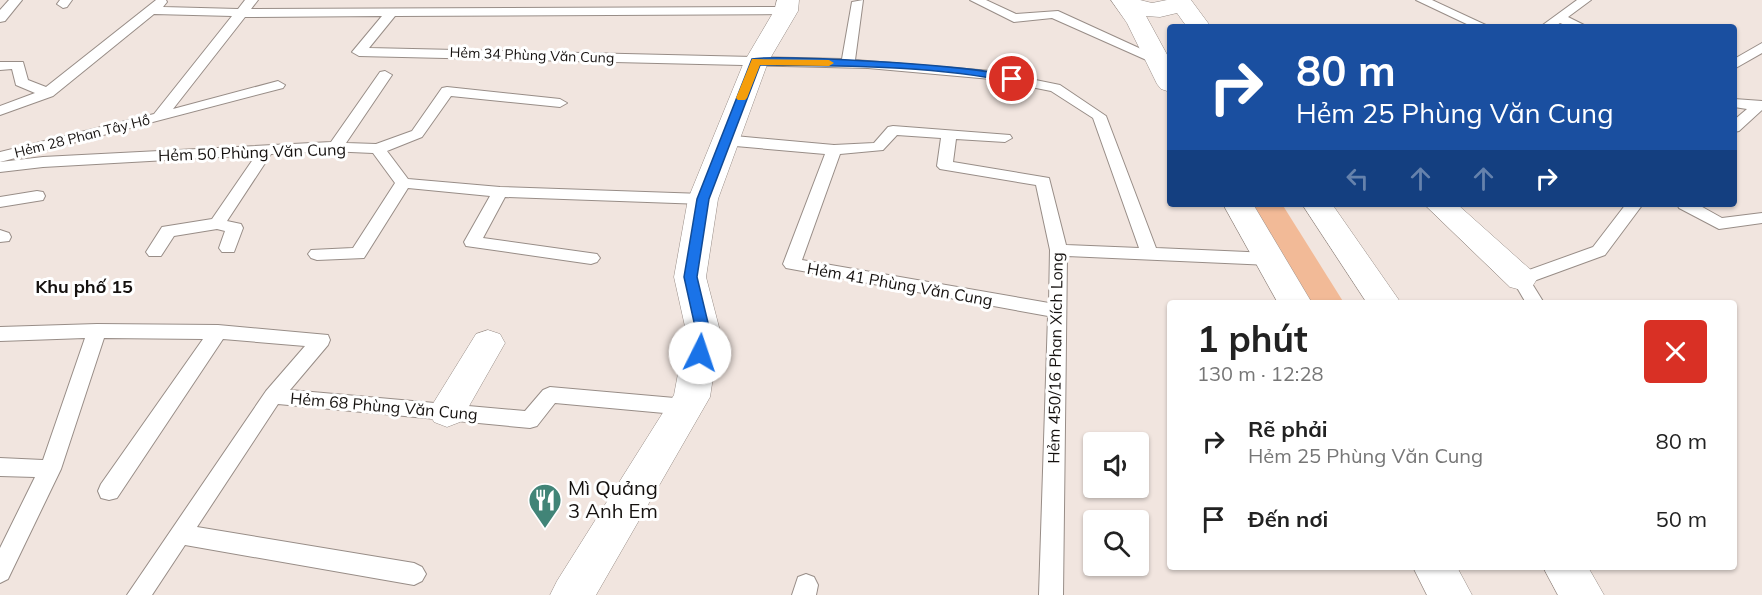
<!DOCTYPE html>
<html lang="vi">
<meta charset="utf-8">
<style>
body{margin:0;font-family:Mulish,sans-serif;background:#f2f2f2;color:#222;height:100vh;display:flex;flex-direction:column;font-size:22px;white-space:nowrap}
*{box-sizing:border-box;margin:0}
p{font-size:20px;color:#767676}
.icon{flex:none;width:33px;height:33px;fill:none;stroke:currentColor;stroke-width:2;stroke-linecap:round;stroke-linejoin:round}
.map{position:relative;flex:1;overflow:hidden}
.panel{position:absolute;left:1167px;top:300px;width:570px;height:270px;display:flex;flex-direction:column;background:#fff;border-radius:6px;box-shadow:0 2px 4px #0004}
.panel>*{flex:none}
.guide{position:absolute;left:1167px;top:24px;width:570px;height:183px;border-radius:6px;box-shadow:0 2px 4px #0004;background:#1a4fa0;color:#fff;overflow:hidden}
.controls{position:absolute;left:1083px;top:432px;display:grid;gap:12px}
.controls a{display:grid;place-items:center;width:66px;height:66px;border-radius:6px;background:#fff;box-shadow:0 2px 4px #0004;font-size:30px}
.pin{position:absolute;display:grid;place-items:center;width:51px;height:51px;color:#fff;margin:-26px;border:3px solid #fff;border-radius:50%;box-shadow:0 2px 6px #0007}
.me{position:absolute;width:66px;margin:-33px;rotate:4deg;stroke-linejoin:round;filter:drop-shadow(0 0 4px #0008)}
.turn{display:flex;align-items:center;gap:21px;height:126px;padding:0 30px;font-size:27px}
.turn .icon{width:78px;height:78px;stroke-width:2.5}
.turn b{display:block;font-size:42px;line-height:51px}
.lanes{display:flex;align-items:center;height:57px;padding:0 30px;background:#0003;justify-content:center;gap:30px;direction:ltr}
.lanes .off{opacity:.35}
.round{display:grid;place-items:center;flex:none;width:63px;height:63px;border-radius:6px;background:#f2f2f2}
.head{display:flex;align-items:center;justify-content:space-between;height:102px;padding:0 30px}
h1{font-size:36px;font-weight:700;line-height:45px}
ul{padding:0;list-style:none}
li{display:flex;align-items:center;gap:18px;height:78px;padding:0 30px}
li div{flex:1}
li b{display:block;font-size:22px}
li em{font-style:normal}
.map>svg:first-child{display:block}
.green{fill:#f2ba97}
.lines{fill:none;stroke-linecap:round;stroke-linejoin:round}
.service-casing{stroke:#988d87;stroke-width:2}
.minor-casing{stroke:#988d87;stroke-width:1}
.tertiary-casing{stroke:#988d87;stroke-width:1}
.service{fill:#fff;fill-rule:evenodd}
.minor{fill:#fff;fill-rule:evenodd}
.tertiary{fill:#fff;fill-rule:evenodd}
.route{fill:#1a73e8;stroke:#114b97;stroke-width:1.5}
.slow{fill:#f59e0b}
.labels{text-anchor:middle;stroke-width:6;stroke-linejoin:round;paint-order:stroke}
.far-street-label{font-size:14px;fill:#15110f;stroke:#fff}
.street-label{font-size:16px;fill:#15110f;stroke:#fff}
.neighbourhood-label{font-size:18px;font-weight:bold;fill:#15110f;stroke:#fff}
.near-poi-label{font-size:20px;fill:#15110f;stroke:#fff;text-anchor:start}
</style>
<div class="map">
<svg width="1762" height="595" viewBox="0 0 1762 595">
<rect width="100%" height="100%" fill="#f1e5df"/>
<!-- green -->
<path class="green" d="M 1251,204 L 1282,204 L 1344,303 L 1308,303 Z"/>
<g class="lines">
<defs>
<g id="service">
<path d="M 9,0 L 22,0 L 5,21 L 0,22 L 0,10 Z"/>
<path d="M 60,0 L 72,0 L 67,7 L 63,8 L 57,4 Z"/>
<path d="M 156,0 L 166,0 L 167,2 L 163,7 L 238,9 L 245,0 L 258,0 L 251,9 L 786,7 L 790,8 L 792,11 L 790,14 L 395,16 L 369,48 L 842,59 L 852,2 L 863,0 L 855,60 L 991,71 L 1060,85 L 1106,116 L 1156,248 L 1270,253 L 1276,255 L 1279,259 L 1276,263 L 1270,265 L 1067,256 L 1063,595 L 1039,595 L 1048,316 L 786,268 L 783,264 L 825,154 L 724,145 L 716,140 L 724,135 L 834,145 L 874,143 L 888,127 L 893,126 L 1010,135 L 1012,138 L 1005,142 L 956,139 L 953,162 L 1049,178 L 1066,245 L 1139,248 L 1093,118 L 1051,91 L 991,79 L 868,68 L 359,56 L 352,52 L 382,16 L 245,17 L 173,109 L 278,81 L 285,85 L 283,88 L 0,162 L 0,152 L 154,114 L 232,16 L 154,14 L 53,96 L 0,115 L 0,106 L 35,93 L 16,85 L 12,69 L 0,70 L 0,62 L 23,62 L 28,80 L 46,87 ZM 897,135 L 941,138 L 937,166 L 940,169 L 1036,185 L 1050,250 L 1049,303 L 802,260 L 840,154 L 883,150 Z"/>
<path d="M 970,0 L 986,0 L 1016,14 L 1058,11 L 1163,59 L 1161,62 L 1151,62 L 1052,18 L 1014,22 Z"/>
<path d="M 1416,0 L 1432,0 L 1490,27 L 1473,27 Z"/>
<path d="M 1577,0 L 1591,0 L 1568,17 L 1588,27 L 1570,27 L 1560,23 L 1554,27 L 1540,27 Z"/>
<path d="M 1762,43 L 1762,53 L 1734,69 L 1734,59 Z"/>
<path d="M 385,71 L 392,75 L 346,143 L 376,144 L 412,131 L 442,88 L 447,87 L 560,99 L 567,103 L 560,107 L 451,96 L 422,137 L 387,151 L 408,179 L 500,187 L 703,194 L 711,199 L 703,204 L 505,197 L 483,238 L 597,254 L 600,258 L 597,262 L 591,264 L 466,246 L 464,242 L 490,196 L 408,188 L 364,258 L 317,260 L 311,258 L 308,254 L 311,250 L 353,248 L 395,183 L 373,153 L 328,151 L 271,154 L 227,221 L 241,224 L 243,228 L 234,252 L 222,252 L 219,248 L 225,231 L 217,229 L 174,236 L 161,256 L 149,256 L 146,252 L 162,227 L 212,219 L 256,155 L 43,167 L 0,172 L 0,162 L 43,157 L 331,142 L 380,72 Z"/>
<path d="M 1734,99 L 1762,101 L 1762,110 L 1739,131 L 1734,132 L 1734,120 L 1747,109 L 1734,107 Z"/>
<path d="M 37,191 L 43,192 L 45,196 L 43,200 L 0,207 L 0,197 Z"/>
<path d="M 1626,204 L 1643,204 L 1605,255 L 1531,282 L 1544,303 L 1526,303 L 1512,279 L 1515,275 L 1593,247 Z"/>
<path d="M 1677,204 L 1697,204 L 1722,218 L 1762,213 L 1762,223 L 1719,229 L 1679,208 Z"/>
<path d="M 0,230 L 9,233 L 11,237 L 9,241 L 0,242 Z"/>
<path d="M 97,324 L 218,325 L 328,335 L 330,340 L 328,345 L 290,390 L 525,411 L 543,390 L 550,387 L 686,399 L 693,401 L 696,407 L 693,413 L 686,415 L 555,403 L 537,426 L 530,428 L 278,404 L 197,527 L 414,563 L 422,567 L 426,574 L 422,581 L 414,585 L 185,545 L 152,595 L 127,595 L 266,391 L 305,346 L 223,339 L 117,498 L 109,500 L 101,498 L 98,491 L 101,484 L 203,339 L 104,338 L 61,469 L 8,579 L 0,583 L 0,548 L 35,477 L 0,476 L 0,458 L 43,460 L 85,338 L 0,341 L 0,327 Z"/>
<path d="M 806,574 L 814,577 L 818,585 L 816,595 L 792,595 L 798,577 Z"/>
</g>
<g id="minor">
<path d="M 777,0 L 799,0 L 798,11 L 768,62 L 718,199 L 706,277 L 720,331 L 710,397 L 596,595 L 550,595 L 557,581 L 674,395 L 686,331 L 674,277 L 688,199 L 744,62 L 774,11 Z"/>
<path d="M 1424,204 L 1457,204 L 1532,271 L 1537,279 L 1532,287 L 1521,290 L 1510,287 Z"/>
<path d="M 488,330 L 500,334 L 505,343 L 460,422 L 447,427 L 434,422 L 429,412 L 434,402 L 476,334 Z"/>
</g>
<g id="tertiary">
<path d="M 1111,0 L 1140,0 L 1152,3 L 1167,0 L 1191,0 L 1211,27 L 1187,27 L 1177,13 L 1160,17 L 1146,16 L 1170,60 L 1170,92 L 1161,89 L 1157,84 L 1127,23 Z"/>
<path d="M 1223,204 L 1253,204 L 1312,303 L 1278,303 Z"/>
<path d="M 1302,204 L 1332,204 L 1401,303 L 1367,303 Z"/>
<path d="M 1413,567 L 1457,567 L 1472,595 L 1427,595 Z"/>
<path d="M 1543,567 L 1588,567 L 1604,595 L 1558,595 Z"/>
</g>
</defs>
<!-- service casing -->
<use href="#service" class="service-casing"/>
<!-- minor casing -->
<use href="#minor" class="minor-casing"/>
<!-- tertiary casing -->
<use href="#tertiary" class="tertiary-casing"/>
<!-- service -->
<use href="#service" class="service"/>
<!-- minor -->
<use href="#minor" class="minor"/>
<!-- tertiary -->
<use href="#tertiary" class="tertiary"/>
</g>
<!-- route -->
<path class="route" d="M 752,59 C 781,54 1001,66 1017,79 L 1012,82 C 932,65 842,66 760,65 L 709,199 L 697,277 L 710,331 L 707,353 L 700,359 L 692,353 L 696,331 L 684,277 L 697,199 Z"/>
<!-- slow -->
<path class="slow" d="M 752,59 L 829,60 L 834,63 L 829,66 L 760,65 L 747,98 L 745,100 L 738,100 L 736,98 Z"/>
<!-- icons -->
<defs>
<symbol id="restaurant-pin" viewBox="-11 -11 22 30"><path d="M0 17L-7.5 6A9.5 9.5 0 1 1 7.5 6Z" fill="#418477" stroke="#fff"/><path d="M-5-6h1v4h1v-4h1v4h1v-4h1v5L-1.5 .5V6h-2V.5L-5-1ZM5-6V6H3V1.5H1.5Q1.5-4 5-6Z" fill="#fff"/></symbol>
</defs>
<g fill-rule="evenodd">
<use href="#restaurant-pin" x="526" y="481" width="38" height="52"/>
</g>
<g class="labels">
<!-- far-street labels -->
<g class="far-street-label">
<text transform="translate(532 55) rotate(2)" y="5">Hẻm 34 Phùng Văn Cung</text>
<text transform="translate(82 136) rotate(-14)" y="5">Hẻm 28 Phan Tây Hồ</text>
</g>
<!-- street labels -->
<g class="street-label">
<text transform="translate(252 152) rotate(-2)" y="6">Hẻm 50 Phùng Văn Cung</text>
<text transform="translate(900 284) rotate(10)" y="6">Hẻm 41 Phùng Văn Cung</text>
<text transform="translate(1055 358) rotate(-89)" y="6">Hẻm 450/16 Phan Xích Long</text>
<text transform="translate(384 406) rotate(5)" y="6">Hẻm 68 Phùng Văn Cung</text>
</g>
<!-- neighbourhood labels -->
<g class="neighbourhood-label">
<text x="84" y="293">Khu phố 15</text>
</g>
<!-- near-poi labels -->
<g class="near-poi-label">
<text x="568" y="495">Mì Quảng<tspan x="568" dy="23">3 Anh Em</tspan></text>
</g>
</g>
</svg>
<div class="controls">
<a><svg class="icon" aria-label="sound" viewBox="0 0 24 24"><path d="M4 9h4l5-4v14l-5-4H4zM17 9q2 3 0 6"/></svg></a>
<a><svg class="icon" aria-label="search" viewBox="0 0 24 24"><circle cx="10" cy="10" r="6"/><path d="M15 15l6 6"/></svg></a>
</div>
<div class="pin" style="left:1012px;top:79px;background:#d93025"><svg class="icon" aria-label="arrive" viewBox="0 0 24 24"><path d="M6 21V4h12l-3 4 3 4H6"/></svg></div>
<svg class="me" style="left:700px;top:353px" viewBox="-20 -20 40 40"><circle r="19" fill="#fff"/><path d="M0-13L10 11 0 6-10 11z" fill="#1a73e8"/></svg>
<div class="guide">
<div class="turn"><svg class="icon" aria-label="right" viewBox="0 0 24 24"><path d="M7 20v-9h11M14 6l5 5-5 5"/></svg><div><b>80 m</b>Hẻm 25 Phùng Văn Cung</div></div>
<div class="lanes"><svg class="icon off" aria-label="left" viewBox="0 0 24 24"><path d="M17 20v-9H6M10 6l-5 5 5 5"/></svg><svg class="icon off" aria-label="ahead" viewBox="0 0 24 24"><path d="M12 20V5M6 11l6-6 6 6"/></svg><svg class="icon off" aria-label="ahead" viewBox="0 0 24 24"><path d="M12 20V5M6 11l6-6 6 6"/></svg><svg class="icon" aria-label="right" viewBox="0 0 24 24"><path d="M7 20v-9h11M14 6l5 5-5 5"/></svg></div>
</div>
<section class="panel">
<div class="head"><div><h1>1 phút</h1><p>130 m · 12:28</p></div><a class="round" style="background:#d93025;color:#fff"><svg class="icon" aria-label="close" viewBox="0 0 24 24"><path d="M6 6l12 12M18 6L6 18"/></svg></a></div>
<ul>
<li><svg class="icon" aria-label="right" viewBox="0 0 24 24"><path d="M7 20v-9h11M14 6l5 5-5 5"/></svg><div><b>Rẽ phải</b><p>Hẻm 25 Phùng Văn Cung</p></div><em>80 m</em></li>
<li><svg class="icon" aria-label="arrive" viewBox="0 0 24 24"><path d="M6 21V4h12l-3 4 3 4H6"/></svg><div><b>Đến nơi</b></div><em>50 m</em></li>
</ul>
</section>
</div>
